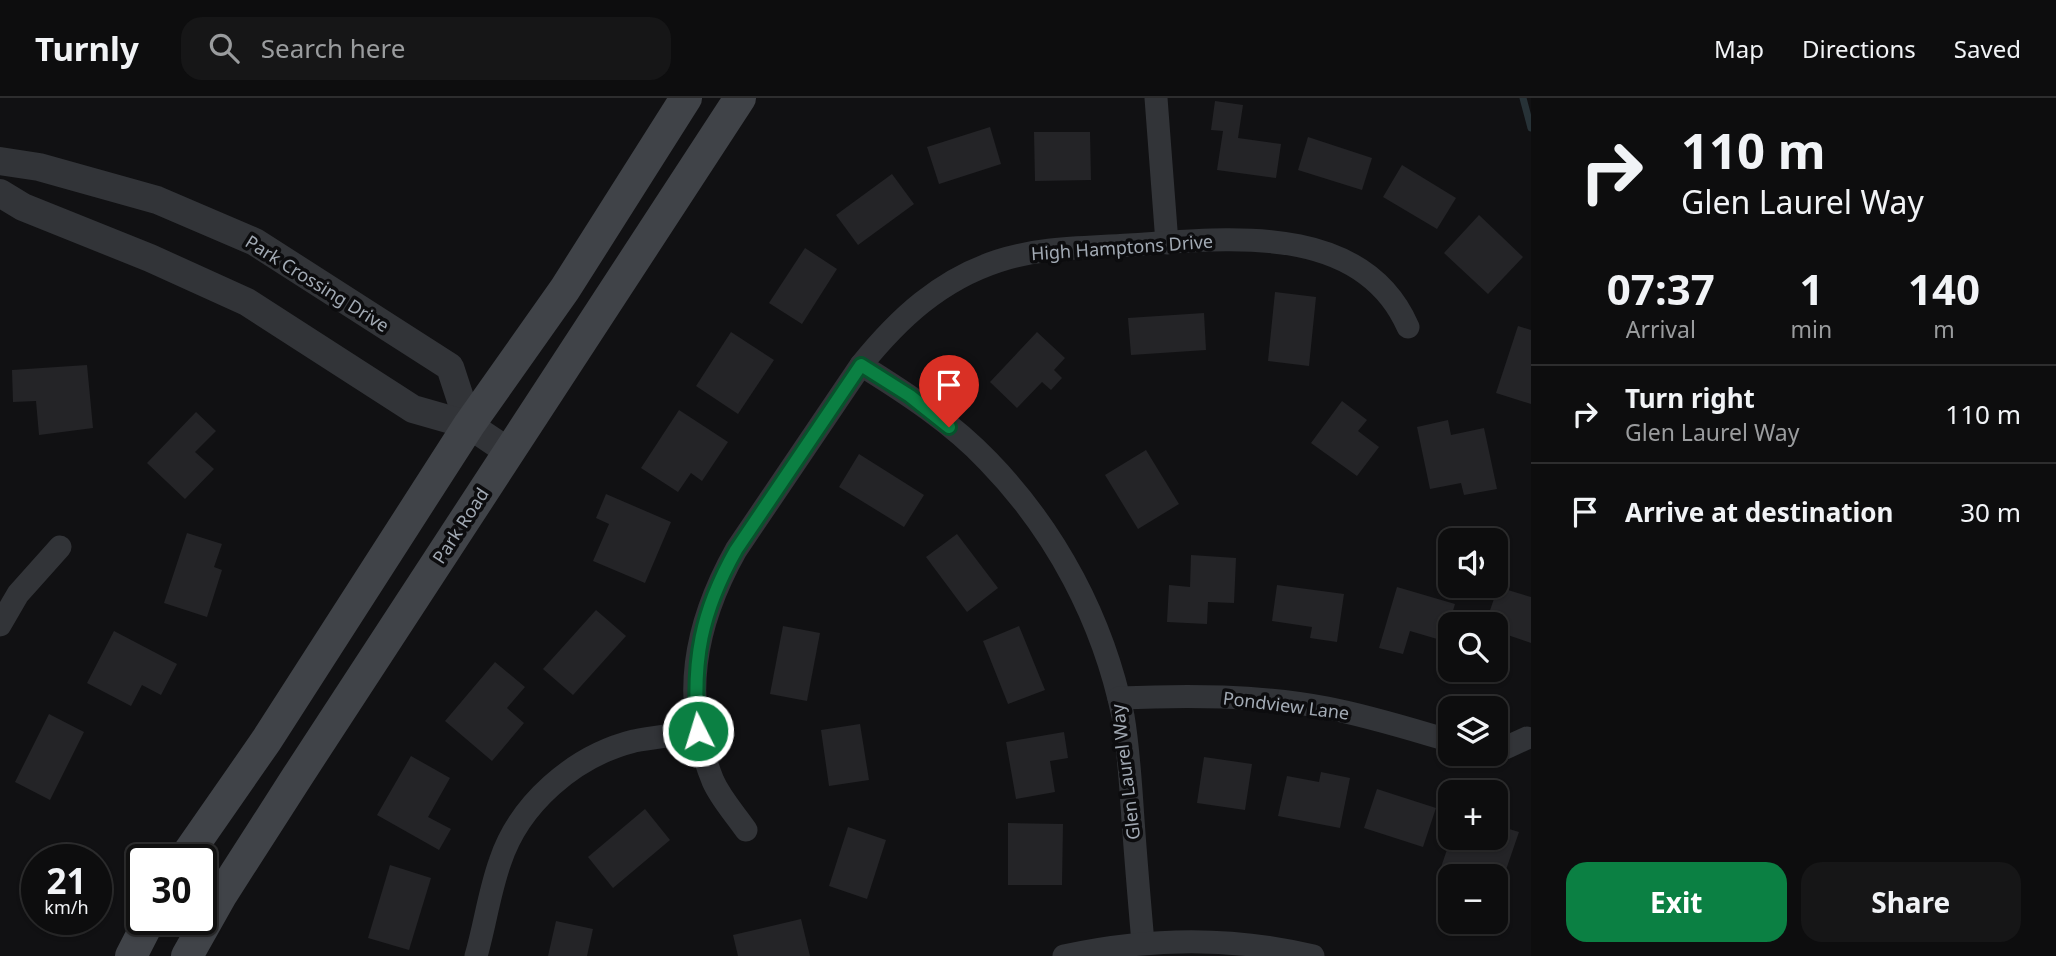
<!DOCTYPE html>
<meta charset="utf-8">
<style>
body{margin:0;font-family:"Noto Sans",sans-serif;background:#161617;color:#f1f3f6;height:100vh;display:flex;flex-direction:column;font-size:26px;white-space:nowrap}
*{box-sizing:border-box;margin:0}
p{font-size:23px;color:#9a9c9e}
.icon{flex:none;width:38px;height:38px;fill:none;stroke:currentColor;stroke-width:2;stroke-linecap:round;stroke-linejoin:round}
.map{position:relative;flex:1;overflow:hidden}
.drawer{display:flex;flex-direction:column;background:#0d0d0e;width:525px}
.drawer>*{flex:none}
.guide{background:#0d0d0e;color:#f1f3f6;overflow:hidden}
.controls{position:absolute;left:1438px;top:430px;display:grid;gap:14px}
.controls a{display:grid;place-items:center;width:70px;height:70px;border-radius:14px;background:#0d0d0e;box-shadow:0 2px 5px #0004,0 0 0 2px #2d2d2e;font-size:35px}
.speed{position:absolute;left:21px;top:746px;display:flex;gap:14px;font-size:35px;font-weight:700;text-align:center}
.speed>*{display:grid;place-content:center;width:91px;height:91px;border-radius:50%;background:#0d0d0e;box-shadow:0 2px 5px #0004,0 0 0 2px #2d2d2e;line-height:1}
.speed small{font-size:18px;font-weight:400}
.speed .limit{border:4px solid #111;border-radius:10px;background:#fff;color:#111}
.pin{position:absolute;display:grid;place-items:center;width:60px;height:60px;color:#fff;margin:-72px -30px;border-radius:50% 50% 50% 0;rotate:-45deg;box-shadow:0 0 7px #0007}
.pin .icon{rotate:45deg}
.me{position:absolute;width:77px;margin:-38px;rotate:355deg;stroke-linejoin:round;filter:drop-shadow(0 0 5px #0008)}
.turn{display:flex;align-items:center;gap:24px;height:147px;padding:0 35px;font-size:32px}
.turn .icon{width:91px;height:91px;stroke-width:2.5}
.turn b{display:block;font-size:49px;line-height:60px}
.eta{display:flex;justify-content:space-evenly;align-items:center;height:119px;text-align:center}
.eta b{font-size:42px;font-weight:700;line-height:49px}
.action{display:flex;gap:14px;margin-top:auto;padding:14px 35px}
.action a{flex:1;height:80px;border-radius:21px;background:#0b8043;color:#fff;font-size:28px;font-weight:700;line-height:80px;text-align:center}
.action a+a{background:#161617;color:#f1f3f6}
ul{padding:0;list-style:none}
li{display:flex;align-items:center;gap:21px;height:98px;padding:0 35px;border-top:2px solid #2d2d2e}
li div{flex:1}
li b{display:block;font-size:26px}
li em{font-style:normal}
header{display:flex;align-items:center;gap:42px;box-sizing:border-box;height:98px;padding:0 35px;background:#0d0d0e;border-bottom:2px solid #2d2d2e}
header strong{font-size:33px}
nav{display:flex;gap:38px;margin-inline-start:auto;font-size:24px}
.search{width:490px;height:63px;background:#161617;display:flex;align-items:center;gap:18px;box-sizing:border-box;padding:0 24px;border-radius:21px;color:#9a9c9e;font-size:26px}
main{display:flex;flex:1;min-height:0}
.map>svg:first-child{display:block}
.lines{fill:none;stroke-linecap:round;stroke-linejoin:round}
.stream{stroke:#273237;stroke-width:7}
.building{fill:#242427}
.minor{stroke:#323438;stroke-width:23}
.tertiary{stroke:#323438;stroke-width:28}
.secondary{stroke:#404348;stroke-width:32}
.route-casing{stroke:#07532c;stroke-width:18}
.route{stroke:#0b8043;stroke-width:12}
.labels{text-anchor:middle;stroke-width:7;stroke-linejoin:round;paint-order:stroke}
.street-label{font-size:18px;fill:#a2aab4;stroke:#0c0c0e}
</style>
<header>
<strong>Turnly</strong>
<div class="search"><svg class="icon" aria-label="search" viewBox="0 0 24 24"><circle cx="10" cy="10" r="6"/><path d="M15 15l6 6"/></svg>Search here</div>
<nav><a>Map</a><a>Directions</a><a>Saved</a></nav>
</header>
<main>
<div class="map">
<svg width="1531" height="858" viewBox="0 0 1531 858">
<rect width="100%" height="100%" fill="#111113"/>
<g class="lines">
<!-- stream -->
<path class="stream" d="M 1523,0 L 1531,30"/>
</g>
<!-- building -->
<g class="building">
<path d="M 1215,3 L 1243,7 L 1238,40 L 1281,46 L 1276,80 L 1217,72 L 1223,33 L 1211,32 Z"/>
<path d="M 990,29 L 1001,66 L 939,86 L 927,49 Z"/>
<path d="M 1034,34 L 1090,34 L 1091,82 L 1035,83 Z"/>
<path d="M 1308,39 L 1372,60 L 1362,92 L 1298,72 Z"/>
<path d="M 1402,67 L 1456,100 L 1437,131 L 1383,99 Z"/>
<path d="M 892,76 L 914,106 L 858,147 L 836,117 Z"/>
<path d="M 1479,117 L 1523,159 L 1488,196 L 1444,155 Z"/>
<path d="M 805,150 L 837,171 L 802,226 L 769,205 Z"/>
<path d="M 1275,194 L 1316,199 L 1309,268 L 1268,263 Z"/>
<path d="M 1204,215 L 1206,252 L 1131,257 L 1128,220 Z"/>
<path d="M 1518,228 L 1531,232 L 1531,306 L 1496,295 Z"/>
<path d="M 731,234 L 774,262 L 738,316 L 696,288 Z"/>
<path d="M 1037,234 L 1065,260 L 1054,272 L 1062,280 L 1051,292 L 1042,284 L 1017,310 L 990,284 Z"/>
<path d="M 87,267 L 93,330 L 39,337 L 36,303 L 13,304 L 12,272 Z"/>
<path d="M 1342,303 L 1367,322 L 1358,333 L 1379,349 L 1357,378 L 1311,345 Z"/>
<path d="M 679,312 L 728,344 L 702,383 L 691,375 L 678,394 L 641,370 Z"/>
<path d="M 196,314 L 216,333 L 195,354 L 214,371 L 185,401 L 147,365 Z"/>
<path d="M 1448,322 L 1451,337 L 1484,330 L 1497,391 L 1464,397 L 1461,385 L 1430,391 L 1417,329 Z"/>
<path d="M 1146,352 L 1179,406 L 1138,431 L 1105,377 Z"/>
<path d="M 859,356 L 924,397 L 904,429 L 839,389 Z"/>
<path d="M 606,396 L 671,424 L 645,485 L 593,463 L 609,426 L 596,420 Z"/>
<path d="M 187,435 L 222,446 L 214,469 L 222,472 L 207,519 L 164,505 Z"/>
<path d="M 957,436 L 998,490 L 967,514 L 926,459 Z"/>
<path d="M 1191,457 L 1236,460 L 1234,505 L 1208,504 L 1207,526 L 1167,524 L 1169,487 L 1190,489 Z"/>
<path d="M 1277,487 L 1344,496 L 1337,544 L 1310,540 L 1312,529 L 1272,523 Z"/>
<path d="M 1397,489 L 1455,506 L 1444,543 L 1410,533 L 1403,556 L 1379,550 Z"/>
<path d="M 1498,489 L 1531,499 L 1531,545 L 1496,533 L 1496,527 L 1485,527 Z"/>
<path d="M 596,512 L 626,538 L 573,597 L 543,571 Z"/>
<path d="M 783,528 L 820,535 L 807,603 L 770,596 Z"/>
<path d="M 1019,528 L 1045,592 L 1008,606 L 983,543 Z"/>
<path d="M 114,533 L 177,566 L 161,597 L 142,587 L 131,608 L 87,585 Z"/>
<path d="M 495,564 L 525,589 L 507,610 L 524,625 L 492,663 L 445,623 Z"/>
<path d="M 49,616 L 84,634 L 50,702 L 15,684 Z"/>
<path d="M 860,626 L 869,682 L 829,688 L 821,632 Z"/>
<path d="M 1064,634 L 1068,660 L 1050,663 L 1055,694 L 1016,701 L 1006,644 Z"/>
<path d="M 411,658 L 450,680 L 428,719 L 451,731 L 439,752 L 377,717 Z"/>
<path d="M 1204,659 L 1252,666 L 1245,712 L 1197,705 Z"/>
<path d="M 1321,674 L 1350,680 L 1340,730 L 1278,718 L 1287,678 L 1319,684 Z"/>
<path d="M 1377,691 L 1436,710 L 1423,749 L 1364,730 Z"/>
<path d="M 645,711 L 670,742 L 613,790 L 588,759 Z"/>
<path d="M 1008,725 L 1063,726 L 1062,787 L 1008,787 Z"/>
<path d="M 1496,727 L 1519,734 L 1498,795 L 1496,794 L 1496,779 L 1451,779 L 1439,775 L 1451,740 L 1460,740 L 1485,749 L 1488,740 L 1496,740 Z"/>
<path d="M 848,729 L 886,742 L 867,801 L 829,788 Z"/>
<path d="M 390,767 L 431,780 L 409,852 L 368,840 Z"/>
<path d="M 801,821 L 810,858 L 738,858 L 733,837 Z"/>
<path d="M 556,823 L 593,831 L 587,858 L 548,858 Z"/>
</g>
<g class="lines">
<!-- minor -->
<g class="minor">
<path d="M 1156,0 L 1167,145"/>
<path d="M 861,267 C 906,295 952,325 988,363 C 1056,433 1103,522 1123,618 C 1128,647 1130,678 1132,707 C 1135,753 1139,799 1143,845"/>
<path d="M 0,527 L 18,496 L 60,449"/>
<path d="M 1119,600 C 1188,597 1258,597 1327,610 C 1369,618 1410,631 1451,643"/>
<path d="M 1496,651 L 1505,650 L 1527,640"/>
<path d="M 746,732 C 735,716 721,701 713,683 C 680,602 694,527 736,452 L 861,267 C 899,220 940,182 998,163 C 1040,149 1086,150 1129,147 C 1225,141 1361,122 1408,229"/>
<path d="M 476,858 C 485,827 489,795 500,764 C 519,706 574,658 634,643 C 655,639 676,637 697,633"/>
<path d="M 1064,858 C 1146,840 1230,838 1313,858"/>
</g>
<!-- tertiary -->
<g class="tertiary">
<path d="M 0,63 L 39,69 L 157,102 L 255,144 L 450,269 L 469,327"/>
<path d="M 0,95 L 23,109 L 150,160 L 247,204 L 413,311 L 469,327 L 509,354"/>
</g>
<!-- secondary -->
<g class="secondary">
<path d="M 184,761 L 266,643 L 469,327 L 565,191 L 686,0"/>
<path d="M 131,858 L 150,821"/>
<path d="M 187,858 L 222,796 L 297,679 L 740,0"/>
</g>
</g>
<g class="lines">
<defs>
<path id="route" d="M 698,633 C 692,562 701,514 736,452 L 861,267 L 910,298 L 949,329"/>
</defs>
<!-- route casing -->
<use href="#route" class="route-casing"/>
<!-- route -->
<use href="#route" class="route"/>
</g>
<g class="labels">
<!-- street labels -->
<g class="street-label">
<text transform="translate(1122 150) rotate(-4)" y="6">High Hamptons Drive</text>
<text transform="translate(317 186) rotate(32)" y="6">Park Crossing Drive</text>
<text transform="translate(461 428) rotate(-57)" y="6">Park Road</text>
<text transform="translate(1286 608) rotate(7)" y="6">Pondview Lane</text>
<text transform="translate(1126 674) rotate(-97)" y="6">Glen Laurel Way</text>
</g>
</g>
</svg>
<div class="controls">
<a><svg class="icon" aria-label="sound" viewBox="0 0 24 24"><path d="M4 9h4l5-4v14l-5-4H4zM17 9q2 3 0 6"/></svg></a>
<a><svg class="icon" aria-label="search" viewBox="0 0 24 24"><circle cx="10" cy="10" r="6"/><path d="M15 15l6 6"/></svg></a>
<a><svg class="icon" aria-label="layers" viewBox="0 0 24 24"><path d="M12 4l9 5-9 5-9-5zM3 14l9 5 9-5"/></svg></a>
<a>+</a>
<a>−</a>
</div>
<div class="speed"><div>21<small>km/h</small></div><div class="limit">30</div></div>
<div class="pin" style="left:949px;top:329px;background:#d93025"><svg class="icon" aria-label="arrive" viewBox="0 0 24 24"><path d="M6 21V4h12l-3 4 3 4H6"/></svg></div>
<svg class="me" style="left:698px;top:633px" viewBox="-20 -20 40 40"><circle r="17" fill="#0b8043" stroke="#fff" stroke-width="3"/><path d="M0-11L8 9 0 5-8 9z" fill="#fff"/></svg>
</div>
<section class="drawer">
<div class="guide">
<div class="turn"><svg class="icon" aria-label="right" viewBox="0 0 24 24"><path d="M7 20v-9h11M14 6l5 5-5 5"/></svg><div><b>110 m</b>Glen Laurel Way</div></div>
</div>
<div class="eta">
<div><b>07:37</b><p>Arrival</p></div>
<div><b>1</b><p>min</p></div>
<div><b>140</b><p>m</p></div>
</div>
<ul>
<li><svg class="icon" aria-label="right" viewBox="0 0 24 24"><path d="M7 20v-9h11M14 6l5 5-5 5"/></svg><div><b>Turn right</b><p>Glen Laurel Way</p></div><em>110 m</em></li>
<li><svg class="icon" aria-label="arrive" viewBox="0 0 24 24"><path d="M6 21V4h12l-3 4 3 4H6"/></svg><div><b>Arrive at destination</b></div><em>30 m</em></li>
</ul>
<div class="action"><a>Exit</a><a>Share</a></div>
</section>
</main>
